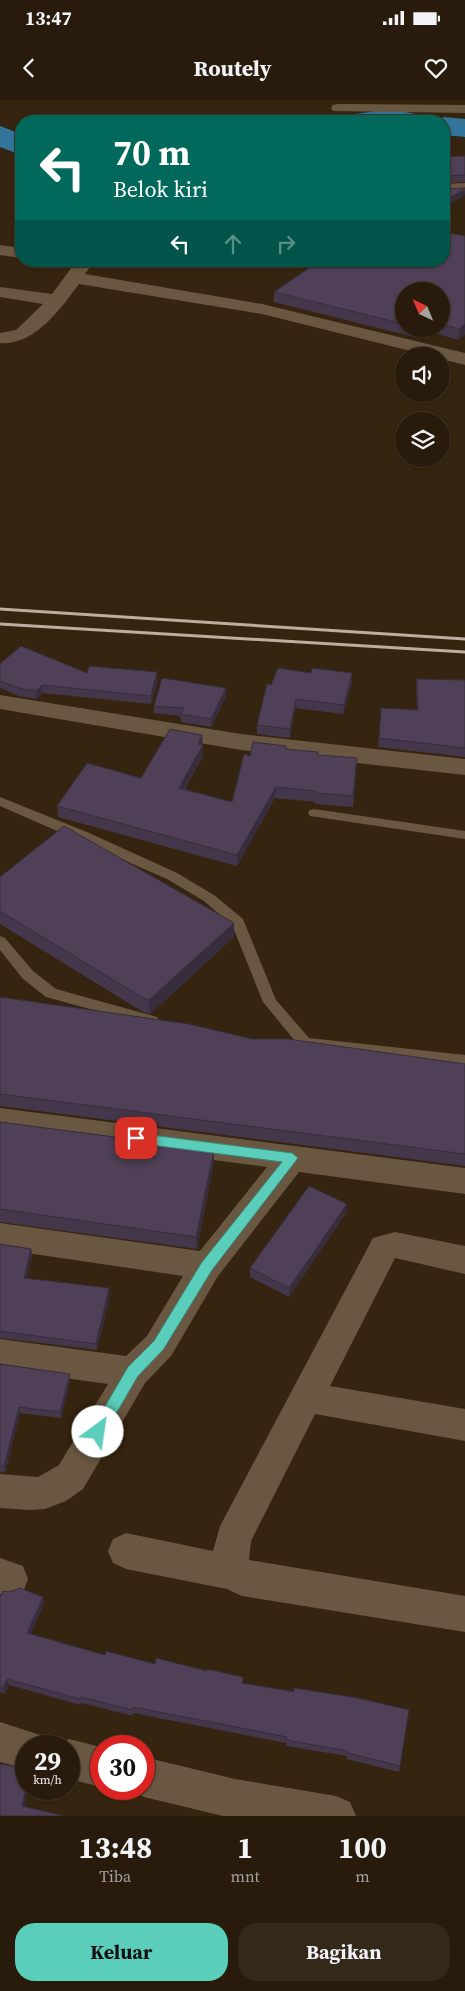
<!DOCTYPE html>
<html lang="id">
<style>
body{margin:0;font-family:"Source Serif 4",serif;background:#342819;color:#f1f3f6;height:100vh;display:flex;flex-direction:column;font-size:19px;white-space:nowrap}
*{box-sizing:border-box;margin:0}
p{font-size:16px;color:#a5a19d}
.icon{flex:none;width:28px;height:28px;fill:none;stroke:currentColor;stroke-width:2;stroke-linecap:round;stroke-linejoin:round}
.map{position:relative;height:1716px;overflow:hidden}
.details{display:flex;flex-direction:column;background:#281b0b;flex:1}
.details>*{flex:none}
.banner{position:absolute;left:15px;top:15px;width:435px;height:152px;border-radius:20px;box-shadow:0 1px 4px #0004,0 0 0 1px #44392c;background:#00695c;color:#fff;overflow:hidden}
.needle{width:32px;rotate:316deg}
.tools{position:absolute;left:395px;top:182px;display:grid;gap:10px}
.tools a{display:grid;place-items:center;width:55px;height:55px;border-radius:50%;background:#281b0b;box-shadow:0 1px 4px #0004,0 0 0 1px #44392c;font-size:25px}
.speed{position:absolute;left:15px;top:1635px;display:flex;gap:10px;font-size:25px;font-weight:700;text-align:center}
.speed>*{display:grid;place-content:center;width:65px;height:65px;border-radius:50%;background:#281b0b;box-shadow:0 1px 4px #0004,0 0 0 1px #44392c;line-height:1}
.speed small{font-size:12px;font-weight:400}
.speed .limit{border:8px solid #d22;background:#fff;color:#111}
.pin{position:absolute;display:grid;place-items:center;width:42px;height:42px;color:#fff;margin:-21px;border-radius:10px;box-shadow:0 2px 8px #0006}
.me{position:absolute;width:55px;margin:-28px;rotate:31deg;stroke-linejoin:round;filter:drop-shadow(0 0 4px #0008)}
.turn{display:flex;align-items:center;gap:18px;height:105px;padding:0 15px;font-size:22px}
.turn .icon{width:65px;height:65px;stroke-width:2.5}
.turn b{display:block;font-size:35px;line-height:42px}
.lanes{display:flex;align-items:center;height:48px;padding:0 15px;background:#0003;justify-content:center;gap:25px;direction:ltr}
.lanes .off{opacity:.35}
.eta{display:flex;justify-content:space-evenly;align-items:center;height:85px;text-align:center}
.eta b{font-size:30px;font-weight:700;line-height:35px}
.cta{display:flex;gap:10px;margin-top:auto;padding:10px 15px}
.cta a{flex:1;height:58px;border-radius:20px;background:#5bcebb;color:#111;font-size:20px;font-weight:700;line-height:58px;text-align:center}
.cta a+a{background:#342819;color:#f1f3f6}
.status{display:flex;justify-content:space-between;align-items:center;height:35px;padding:0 25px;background:#281b0b;direction:ltr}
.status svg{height:14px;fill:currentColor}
header{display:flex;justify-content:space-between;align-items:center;height:65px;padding:0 15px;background:#281b0b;font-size:22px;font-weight:700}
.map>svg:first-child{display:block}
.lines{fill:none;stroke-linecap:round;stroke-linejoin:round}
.river{fill:#32749a;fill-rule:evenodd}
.lane{fill:#6a5741;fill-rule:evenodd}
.street{fill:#6a5741;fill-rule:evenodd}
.rail{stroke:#bcafa0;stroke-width:3}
.wall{fill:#44374b;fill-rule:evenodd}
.shaded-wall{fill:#372d3d}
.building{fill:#4f4057;stroke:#372d3d}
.route{fill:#5bcebb;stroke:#3b867a}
</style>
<div class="status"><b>13:47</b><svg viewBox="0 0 49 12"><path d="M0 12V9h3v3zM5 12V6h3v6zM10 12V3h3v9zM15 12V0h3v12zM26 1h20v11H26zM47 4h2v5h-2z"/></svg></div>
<header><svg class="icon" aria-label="back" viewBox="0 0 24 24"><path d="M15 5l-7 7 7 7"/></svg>Routely<svg class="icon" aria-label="heart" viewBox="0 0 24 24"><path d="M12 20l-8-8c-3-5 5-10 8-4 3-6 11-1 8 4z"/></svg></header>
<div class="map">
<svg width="465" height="1716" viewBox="0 0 465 1716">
<rect width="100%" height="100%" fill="#35240f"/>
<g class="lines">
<!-- river -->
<g class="river">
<path d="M 391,9 L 420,15 L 424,21 L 344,21 L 348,15 Z"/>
<path d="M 444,17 L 465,19 L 465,37 L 444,35 L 444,21 L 432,21 Z"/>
<path d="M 0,26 L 21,34 L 21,55 L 0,47 Z"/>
</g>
<!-- lane -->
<g class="lane">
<path d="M 0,697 L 87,732 L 177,773 L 214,795 L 243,819 L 276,900 L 309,938 L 465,955 L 465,967 L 300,947 L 263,902 L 232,825 L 204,801 L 167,779 L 0,706 Z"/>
<path d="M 314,709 L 465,731 L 465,739 L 310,716 L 308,713 L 310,710 Z"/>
<path d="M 0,836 L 5,838 L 33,871 L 56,889 L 157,917 L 159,921 L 157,925 L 152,926 L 46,897 L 23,879 L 0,850 Z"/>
</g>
<!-- street -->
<g class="street">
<path d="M 338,4 L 465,5 L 465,13 L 333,11 L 331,8 L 333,5 Z"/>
<path d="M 465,83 L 465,93 L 444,94 L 444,84 Z"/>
<path d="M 0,145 L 21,148 L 21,158 L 0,155 Z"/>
<path d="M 71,161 L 86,161 L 90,167 L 85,174 L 262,204 L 465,253 L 465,265 L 441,259 L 441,256 L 431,256 L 262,214 L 79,184 C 60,209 35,246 0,243 L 0,233 L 16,230 L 43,204 L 0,197 L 0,187 L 52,194 L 72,167 Z"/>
<path d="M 0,595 L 241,634 L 465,659 L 465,675 L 241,650 L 0,609 Z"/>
<path d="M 0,1008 L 465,1068 L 465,1094 L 299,1072 L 218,1176 L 171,1256 L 145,1283 L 83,1389 L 66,1401 L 45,1409 L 30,1410 L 0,1408 L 0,1374 L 38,1377 L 59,1365 L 108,1284 L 0,1269 L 0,1239 L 126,1256 L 147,1236 L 183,1176 L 0,1149 L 0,1123 L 200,1151 L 267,1067 L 0,1032 Z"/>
<path d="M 395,1132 L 465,1146 L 465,1174 L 395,1158 L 330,1286 L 465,1309 L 465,1341 L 315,1314 L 251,1441 L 249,1460 L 465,1496 L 465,1532 L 242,1496 L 227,1489 L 126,1469 L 113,1463 L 108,1451 L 113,1439 L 126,1433 L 213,1451 L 220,1426 L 373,1138 Z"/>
<path d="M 0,1458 L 23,1466 L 28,1479 L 23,1492 L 10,1497 L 0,1494 Z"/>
<path d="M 0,1622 L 40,1635 L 44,1646 L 26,1646 L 26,1669 L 0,1662 Z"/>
<path d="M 69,1639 L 101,1647 L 101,1687 L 69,1679 L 69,1646 L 55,1646 Z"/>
<path d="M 144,1657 L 235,1679 L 336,1696 L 350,1702 L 356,1716 L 223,1716 L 144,1697 L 129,1689 L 144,1689 Z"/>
</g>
<!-- rail -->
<g class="rail">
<path d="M 0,509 L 465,539"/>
<path d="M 0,524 L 465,552"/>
</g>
</g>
<!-- wall -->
<g class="wall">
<path d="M 465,56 L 465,82 L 444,83 L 444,57 Z"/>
<path d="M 444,161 L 465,234 L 458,240 L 421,229 L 414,237 L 274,202 L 274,192 ZM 404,191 L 441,191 L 441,229 L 404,229 Z"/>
<path d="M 0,564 L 87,573 L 158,580 L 151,604 L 43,593 L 36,599 L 19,596 L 0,588 Z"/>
<path d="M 417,579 L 465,580 L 465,657 L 378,647 L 381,608 L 417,610 L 416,588 Z"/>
<path d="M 352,582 L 343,614 L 295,608 L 290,638 L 257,634 L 257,625 L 271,585 Z"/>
<path d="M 226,596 L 211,627 L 181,622 L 180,616 L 154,613 L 154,606 Z"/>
<path d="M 202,635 L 203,656 L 185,689 L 232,702 L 250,656 L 286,646 L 286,649 L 318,655 L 357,658 L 353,707 L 315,704 L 315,702 L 275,698 L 237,766 L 58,717 L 57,706 L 141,678 Z"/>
<path d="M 0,777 L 234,823 L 234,837 L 150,914 L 143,912 L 0,824 Z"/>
<path d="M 0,897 L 252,939 L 465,964 L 465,1066 L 0,1006 Z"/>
<path d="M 0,1022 L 214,1050 L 214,1062 L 197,1149 L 0,1122 Z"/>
<path d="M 346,1113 L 289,1197 L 250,1177 L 250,1168 Z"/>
<path d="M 0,1144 L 31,1149 L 32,1156 L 26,1178 L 109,1188 L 110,1195 L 97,1250 L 0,1238 Z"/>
<path d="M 0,1264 L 70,1281 L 61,1318 L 20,1313 L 5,1373 L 0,1372 Z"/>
<path d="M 0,1497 L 44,1503 L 31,1534 L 105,1555 L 155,1564 L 243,1583 L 409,1610 L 399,1672 L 347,1659 L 347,1656 L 286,1646 L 286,1643 L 133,1613 L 133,1616 L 82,1603 L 81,1605 L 9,1585 L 5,1594 L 0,1592 Z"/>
</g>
<!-- shaded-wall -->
<g class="shaded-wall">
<path d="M 465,89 L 465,95 L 444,108 L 444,102 Z"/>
<path d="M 465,224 L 465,234 L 458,240 L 459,229 Z"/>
<path d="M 414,229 L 421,229 L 414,237 Z"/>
<path d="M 157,572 L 158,580 L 151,604 L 151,596 Z"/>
<path d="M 352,573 L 352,582 L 343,614 L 344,605 Z"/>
<path d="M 42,585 L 43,593 L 36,599 L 36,591 Z"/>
<path d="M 226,588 L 226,596 L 211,627 L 211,619 Z"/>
<path d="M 296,599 L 295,608 L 290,638 L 290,629 Z"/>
<path d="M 202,635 L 203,656 L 179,698 L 179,688 Z"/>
<path d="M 276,687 L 275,698 L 237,766 L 237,755 Z"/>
<path d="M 234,823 L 234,837 L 150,914 L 149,900 Z"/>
<path d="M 214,1050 L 214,1062 L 197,1149 L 196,1137 Z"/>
<path d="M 347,1104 L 346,1113 L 289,1197 L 289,1188 Z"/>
<path d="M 31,1149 L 32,1156 L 25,1185 L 24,1178 Z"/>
<path d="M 109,1188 L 110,1195 L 97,1250 L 96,1244 Z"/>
<path d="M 70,1274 L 70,1281 L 61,1318 L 60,1312 Z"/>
<path d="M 19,1307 L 20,1313 L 5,1373 L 4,1366 Z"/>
<path d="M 43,1497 L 44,1503 L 29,1539 L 27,1533 Z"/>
<path d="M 7,1579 L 9,1585 L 5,1594 L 3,1588 Z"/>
<path d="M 26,1689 L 28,1689 L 23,1711 L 22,1706 Z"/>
</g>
<!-- building -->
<g class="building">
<path d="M 465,56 L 465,75 L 444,76 L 444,57 Z"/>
<path d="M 444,89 L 465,88 L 444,102 Z"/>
<path d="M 444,132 L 465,136 L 465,224 L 459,229 L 441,224 L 441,191 L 404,191 L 404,224 L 274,192 L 319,161 L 444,161 Z"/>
<path d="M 21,546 L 87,573 L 89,566 L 157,572 L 151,596 L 42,585 L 36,591 L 18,588 L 0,581 L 0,564 Z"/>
<path d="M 278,568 L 311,573 L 312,568 L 352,573 L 344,605 L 296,599 L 290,629 L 257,625 L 267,584 L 271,585 Z"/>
<path d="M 162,578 L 226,588 L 211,619 L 180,614 L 184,608 L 154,606 Z"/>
<path d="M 417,579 L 465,580 L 465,648 L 379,638 L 381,608 L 418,610 Z"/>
<path d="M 170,629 L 202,635 L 198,644 L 203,645 L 179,688 L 232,702 L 244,654 L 250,656 L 253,642 L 286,646 L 286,649 L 318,652 L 318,655 L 357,658 L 353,696 L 316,693 L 316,691 L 276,687 L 237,755 L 57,706 L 87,663 L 141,678 Z"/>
<path d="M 64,726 L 234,823 L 149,900 L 143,898 L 0,811 L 0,777 Z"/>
<path d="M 0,897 L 189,924 L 252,939 L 288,939 L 465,964 L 465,1054 L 0,994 Z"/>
<path d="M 0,1022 L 214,1050 L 196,1137 L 0,1109 Z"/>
<path d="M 309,1086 L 347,1104 L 289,1188 L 250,1168 Z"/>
<path d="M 0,1144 L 31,1149 L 24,1178 L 109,1188 L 96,1244 L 0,1231 Z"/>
<path d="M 0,1264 L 70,1274 L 60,1312 L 19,1307 L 4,1366 L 0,1366 Z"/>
<path d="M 20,1488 L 43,1497 L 27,1533 L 105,1555 L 106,1551 L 155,1564 L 156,1558 L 207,1571 L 207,1569 L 243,1577 L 242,1583 L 294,1592 L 294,1588 L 358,1598 L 409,1610 L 400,1666 L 348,1653 L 348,1651 L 286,1640 L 287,1637 L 133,1607 L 132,1610 L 81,1597 L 80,1599 L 7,1579 L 3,1588 L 0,1586 L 0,1497 L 3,1491 L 9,1492 Z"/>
<path d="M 0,1664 L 26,1668 L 26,1688 L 22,1706 L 64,1716 L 0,1716 Z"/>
</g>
<!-- route -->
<path class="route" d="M 136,1033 L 292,1053 L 298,1058 L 212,1170 L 163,1250 L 138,1276 L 103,1336 L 98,1338 L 92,1336 L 90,1332 L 128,1267 L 154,1241 L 202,1162 L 282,1062 L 136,1043 L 130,1038 Z"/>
</svg>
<div class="tools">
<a><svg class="needle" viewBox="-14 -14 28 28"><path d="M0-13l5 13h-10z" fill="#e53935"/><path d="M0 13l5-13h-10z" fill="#a5a19d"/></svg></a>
<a><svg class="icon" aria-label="sound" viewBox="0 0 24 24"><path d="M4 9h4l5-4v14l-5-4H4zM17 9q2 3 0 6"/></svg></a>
<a><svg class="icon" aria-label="layers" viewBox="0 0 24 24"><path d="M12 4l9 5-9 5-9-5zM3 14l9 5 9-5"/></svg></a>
</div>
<div class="speed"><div>29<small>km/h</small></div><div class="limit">30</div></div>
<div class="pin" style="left:136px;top:1038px;background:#d93025"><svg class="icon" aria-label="arrive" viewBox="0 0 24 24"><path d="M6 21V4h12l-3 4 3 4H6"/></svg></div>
<svg class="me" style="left:98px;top:1332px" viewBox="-20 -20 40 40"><circle r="19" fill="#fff"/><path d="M0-13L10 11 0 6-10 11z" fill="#5bcebb"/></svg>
<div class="banner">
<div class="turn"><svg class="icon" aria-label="left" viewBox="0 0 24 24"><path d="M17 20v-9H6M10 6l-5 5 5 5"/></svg><div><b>70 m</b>Belok kiri</div></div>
<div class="lanes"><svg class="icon" aria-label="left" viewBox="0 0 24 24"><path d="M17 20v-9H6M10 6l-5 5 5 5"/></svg><svg class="icon off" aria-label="ahead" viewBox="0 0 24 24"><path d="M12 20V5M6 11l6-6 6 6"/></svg><svg class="icon off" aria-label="right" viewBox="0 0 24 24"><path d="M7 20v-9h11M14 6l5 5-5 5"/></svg></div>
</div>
</div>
<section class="details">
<div class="eta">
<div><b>13:48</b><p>Tiba</p></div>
<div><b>1</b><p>mnt</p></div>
<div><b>100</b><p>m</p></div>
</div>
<div class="cta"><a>Keluar</a><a>Bagikan</a></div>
</section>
